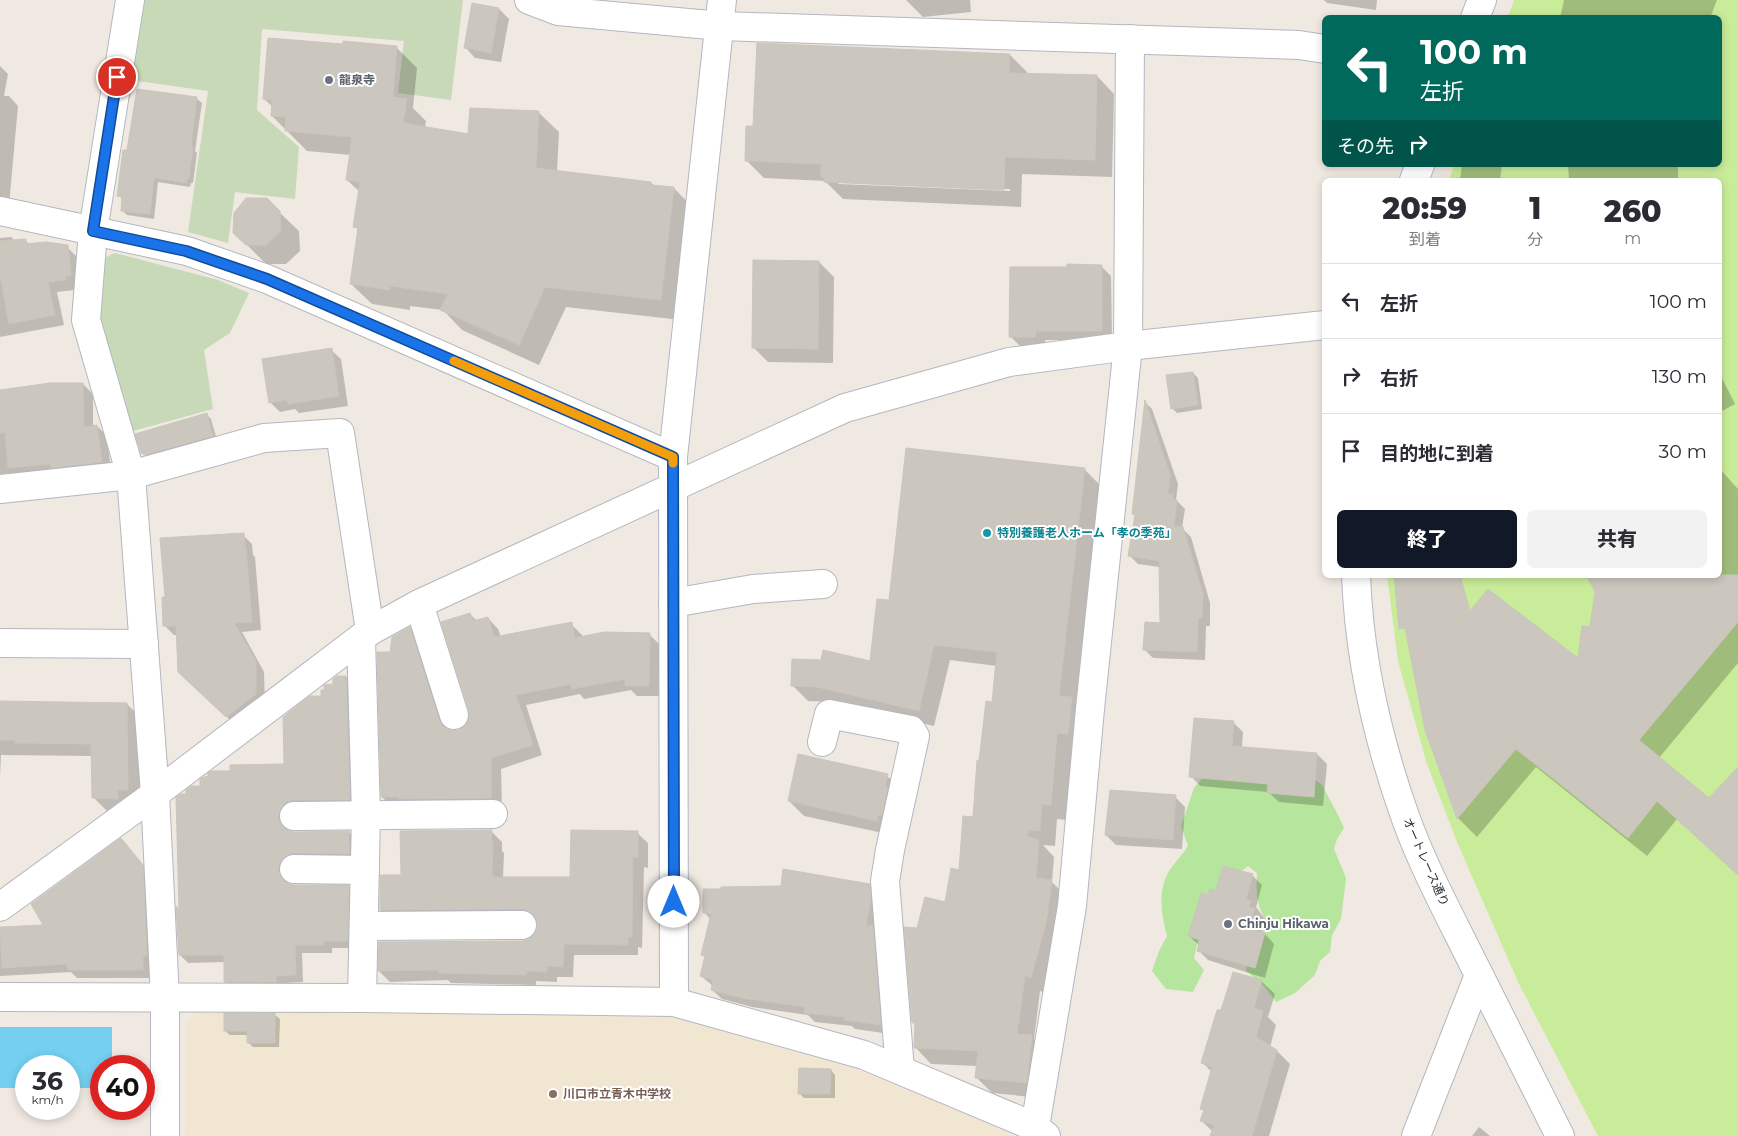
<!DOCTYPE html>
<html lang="ja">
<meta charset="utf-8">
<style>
body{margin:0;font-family:Montserrat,"Noto Sans JP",sans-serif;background:#f2f2f3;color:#2b2b33;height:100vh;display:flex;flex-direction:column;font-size:19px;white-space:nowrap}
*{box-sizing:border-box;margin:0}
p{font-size:16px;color:#7c7c81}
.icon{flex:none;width:28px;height:28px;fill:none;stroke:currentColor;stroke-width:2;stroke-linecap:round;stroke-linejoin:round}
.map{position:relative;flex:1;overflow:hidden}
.panel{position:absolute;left:1322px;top:178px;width:400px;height:400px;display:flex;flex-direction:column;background:#fff;border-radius:8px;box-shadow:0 2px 8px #0003}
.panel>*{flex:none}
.banner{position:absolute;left:1322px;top:15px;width:400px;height:152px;border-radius:8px;box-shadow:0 2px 8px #0003;background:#00695c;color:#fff;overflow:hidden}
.speed{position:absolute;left:15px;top:1055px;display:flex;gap:10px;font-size:25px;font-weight:700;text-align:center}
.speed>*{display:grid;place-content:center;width:65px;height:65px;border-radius:50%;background:#fff;box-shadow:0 2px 8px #0003;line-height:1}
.speed small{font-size:12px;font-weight:400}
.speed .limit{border:8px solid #d22;background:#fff;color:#111}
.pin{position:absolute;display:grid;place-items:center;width:42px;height:42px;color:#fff;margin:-21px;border:2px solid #fff;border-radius:50%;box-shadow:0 1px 5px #0007}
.me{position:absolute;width:55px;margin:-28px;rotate:0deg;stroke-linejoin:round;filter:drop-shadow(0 0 4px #0008)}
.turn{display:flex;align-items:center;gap:18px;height:105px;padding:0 15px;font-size:22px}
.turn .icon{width:65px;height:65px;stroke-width:2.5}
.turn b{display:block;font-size:35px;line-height:42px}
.then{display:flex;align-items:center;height:48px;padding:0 15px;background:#0003;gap:10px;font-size:19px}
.eta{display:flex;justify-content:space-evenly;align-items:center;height:85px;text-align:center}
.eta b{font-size:30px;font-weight:800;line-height:35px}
.action{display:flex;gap:10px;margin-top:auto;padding:10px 15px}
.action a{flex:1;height:58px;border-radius:8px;background:#111827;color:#fff;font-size:20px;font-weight:800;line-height:58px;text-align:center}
.action a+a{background:#f2f2f3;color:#2b2b33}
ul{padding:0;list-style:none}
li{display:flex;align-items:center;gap:15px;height:75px;padding:0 15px;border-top:1px solid #e1e1e2}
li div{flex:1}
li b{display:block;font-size:19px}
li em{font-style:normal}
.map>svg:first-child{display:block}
.education{fill:#f0e6d1}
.green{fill:#b6e59e}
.cemetery{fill:#c8d9b8}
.pitch{fill:#c9ec9a}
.water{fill:#75cff0}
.shadow{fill:#0003;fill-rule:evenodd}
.building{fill:#cbc7bf;stroke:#cbc5ba}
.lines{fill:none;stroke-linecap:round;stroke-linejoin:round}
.minor-casing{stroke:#b4b7c1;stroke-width:30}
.minor{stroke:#fff;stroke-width:28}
.route-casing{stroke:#114b97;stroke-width:12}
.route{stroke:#1a73e8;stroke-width:9}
.slow{stroke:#f59e0b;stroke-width:9}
.worship-dot{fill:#6b7280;stroke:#fff;stroke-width:2}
.culture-dot{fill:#0f9aa8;stroke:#fff;stroke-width:2}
.education-dot{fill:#8d6e63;stroke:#fff;stroke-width:2}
.labels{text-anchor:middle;stroke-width:4;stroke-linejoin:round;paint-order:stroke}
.worship-label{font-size:12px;font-weight:bold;fill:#5b616d;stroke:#fff;text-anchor:start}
.culture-label{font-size:12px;font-weight:bold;fill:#0d838f;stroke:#fff;text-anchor:start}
.street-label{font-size:12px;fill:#2e2e2e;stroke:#fff}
.education-label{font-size:12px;font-weight:bold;fill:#785e54;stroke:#fff;text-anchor:start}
</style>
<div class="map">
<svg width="1738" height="1136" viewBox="0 0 1738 1136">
<rect width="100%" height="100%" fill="#efe9e1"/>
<!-- education -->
<path class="education" d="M 197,1012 L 663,1016 L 692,1022 L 869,1073 L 970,1114 L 1012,1136 L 185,1136 L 187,1023 Z"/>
<!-- green -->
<path class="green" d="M 1206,774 L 1308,774 L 1322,785 L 1337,813 L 1344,828 L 1337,839 L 1334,849 L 1346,878 L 1341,919 L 1332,935 L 1330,952 L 1320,961 L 1315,975 L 1295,993 L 1276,1002 L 1264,986 L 1246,971 C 1248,953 1256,938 1267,923 C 1256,904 1256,894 1257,873 L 1248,866 L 1234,877 L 1201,927 L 1194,958 L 1204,970 L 1193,992 L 1166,989 L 1152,971 L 1159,951 L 1167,936 C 1161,914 1157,888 1171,868 C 1177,860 1183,854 1188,846 L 1181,826 L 1194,788 Z"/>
<!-- cemetery -->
<g class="cemetery">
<path d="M 144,0 L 463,0 L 451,100 L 398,93 L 404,41 L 262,29 L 257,110 L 299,147 L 295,199 L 235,192 L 228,243 L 188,232 L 208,91 L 131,80 Z"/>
<path d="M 115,253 L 218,280 L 249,293 L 230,333 L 204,350 L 213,409 L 133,431 L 96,305 L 104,258 Z"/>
</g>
<!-- pitch -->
<path class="pitch" d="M 1514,0 L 1738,0 L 1738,1136 L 1598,1136 L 1519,984 L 1457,842 L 1427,764 L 1398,661 L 1387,575 L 1720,575 L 1720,180 L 1449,180 L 1454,165 L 1720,165 L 1720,18 L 1508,17 Z"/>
<!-- water -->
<path class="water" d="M 0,1027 L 112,1027 L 112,1066 L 101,1066 L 101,1088 L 69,1088 L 69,1066 L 26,1066 L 26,1088 L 0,1088 Z"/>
<!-- shadow -->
<g class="shadow">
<path d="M 906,0 L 970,0 L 971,12 L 923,17 Z"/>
<path d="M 1324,0 L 1377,0 L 1376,10 L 1327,3 Z"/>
<path d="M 1564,0 L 1717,0 L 1710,18 L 1560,18 Z"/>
<path d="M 499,9 L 509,19 L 501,62 L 475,58 L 466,48 Z"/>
<path d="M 396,47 L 417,68 L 413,108 L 426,121 L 425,128 L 470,135 L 538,112 L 559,132 L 557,172 L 651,183 L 655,186 L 674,188 L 694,209 L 681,320 L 566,307 L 539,365 L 462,330 L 443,310 L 410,306 L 410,310 L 372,304 L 351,284 L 359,231 L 355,226 L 360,192 L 347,180 L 351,155 L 307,151 L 272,116 L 273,107 L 264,99 Z"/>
<path d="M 1010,55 L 1027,72 L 1027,74 L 1097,76 L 1114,94 L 1112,177 L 1022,174 L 1021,207 L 843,199 L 825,181 L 764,178 L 746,160 L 754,128 ZM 836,181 L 1010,189 L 1010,191 L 839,184 Z"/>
<path d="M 0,66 L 8,74 L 4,96 L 9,96 L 18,106 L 9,205 L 0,209 Z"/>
<path d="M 138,90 L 197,99 L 202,103 L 195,151 L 197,153 L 193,183 L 191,183 L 190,187 L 158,182 L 154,219 L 127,215 L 122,210 L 123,200 L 119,195 L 128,151 Z"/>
<path d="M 1462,165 L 1502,165 L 1500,180 L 1460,180 Z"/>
<path d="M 1568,165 L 1678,165 L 1678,180 L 1569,180 Z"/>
<path d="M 279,212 L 299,231 L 300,251 L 286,264 L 266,264 L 235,233 Z"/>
<path d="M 11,237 L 15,241 L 25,240 L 30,245 L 67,247 L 77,257 L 75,290 L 57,292 L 64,325 L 0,337 L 0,238 Z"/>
<path d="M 819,262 L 834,277 L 833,363 L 768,362 L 753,347 Z"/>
<path d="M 1101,266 L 1111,276 L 1112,340 L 1045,340 L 1045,347 L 1021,347 L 1011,337 L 1068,268 Z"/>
<path d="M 331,350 L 341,359 L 348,406 L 299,413 L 295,409 L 280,412 L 270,402 Z"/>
<path d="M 1193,373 L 1198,378 L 1202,409 L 1177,413 L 1172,408 Z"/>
<path d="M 1720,374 L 1735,404 L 1720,412 Z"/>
<path d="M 83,384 L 93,394 L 93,427 L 97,426 L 107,436 L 111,472 L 19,477 L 15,473 L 0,474 L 0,391 Z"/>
<path d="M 1145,402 L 1152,409 L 1178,484 L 1176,500 L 1185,509 L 1182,528 L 1191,537 L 1210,603 L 1210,626 L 1206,626 L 1205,660 L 1153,658 L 1145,650 L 1161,624 L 1160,567 L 1138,564 L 1129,555 L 1136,516 L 1133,514 Z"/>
<path d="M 207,415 L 211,419 L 217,440 L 147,457 L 142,452 Z"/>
<path d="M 1084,469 L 1100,485 L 1076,703 L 1087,714 L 1083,750 L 1072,748 L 1067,820 L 1057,819 L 1055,846 L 1043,845 L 1054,857 L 1052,882 L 1067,897 L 1046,993 L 1040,991 L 1034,1039 L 1047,1052 L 1042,1098 L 992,1093 L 976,1077 L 978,1066 L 931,1064 L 916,1048 L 916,1025 L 913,1022 L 918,929 L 946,904 L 960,871 L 974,818 L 981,762 L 993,703 L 997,666 L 950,660 L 934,726 L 834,702 L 808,701 L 792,685 L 871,663 L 890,602 Z"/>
<path d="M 1720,469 L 1738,489 L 1738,663 L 1659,758 L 1710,800 L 1738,775 L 1738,875 L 1677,819 L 1647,856 L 1536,767 L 1477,837 L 1458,818 L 1427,729 L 1579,661 L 1591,629 L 1596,590 L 1587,575 L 1720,575 Z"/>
<path d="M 243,535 L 252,544 L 253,555 L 255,557 L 261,630 L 242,632 L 264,672 L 265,704 L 236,726 L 180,671 L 178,635 L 174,635 L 165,626 L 166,598 Z"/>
<path d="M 470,614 L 477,621 L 488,618 L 498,629 L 501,637 L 571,624 L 582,635 L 583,637 L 649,634 L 660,645 L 659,696 L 637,696 L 631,690 L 584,699 L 580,694 L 526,705 L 542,755 L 501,769 L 502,809 L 393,808 L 382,797 L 391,653 L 410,628 L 420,639 L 449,731 L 460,731 L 466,727 L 470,719 Z"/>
<path d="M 346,677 L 354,685 L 357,807 L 286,825 L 288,831 L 294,833 L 349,832 L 357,840 L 357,862 L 286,878 L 288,884 L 293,886 L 348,887 L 356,895 L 355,948 L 332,948 L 332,953 L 302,953 L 303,982 L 283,983 L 283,990 L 233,989 L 225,981 L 225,962 L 188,963 L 180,955 L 180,912 L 187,795 L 232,772 L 285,765 L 322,697 L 334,685 Z"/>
<path d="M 0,702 L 127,704 L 140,717 L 141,803 L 130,811 L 107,811 L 94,798 L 93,756 L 1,755 L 0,778 Z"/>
<path d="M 1233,722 L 1243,732 L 1242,748 L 1317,754 L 1327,764 L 1323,806 L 1279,802 L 1268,792 L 1200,786 L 1191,776 Z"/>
<path d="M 887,776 L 902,790 L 892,835 L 804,816 L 789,801 Z"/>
<path d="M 1175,797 L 1185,807 L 1182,849 L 1116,845 L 1106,835 Z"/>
<path d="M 491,831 L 502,842 L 502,851 L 504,853 L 503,878 L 572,878 L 637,833 L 648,843 L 648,868 L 644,867 L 642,948 L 638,947 L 638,955 L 574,955 L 573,977 L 557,977 L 557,982 L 536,981 L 536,985 L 451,983 L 448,980 L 390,982 L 379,971 L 523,942 L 531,939 L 536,934 L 539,925 L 538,921 L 534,920 L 392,921 L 381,910 L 403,876 Z"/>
<path d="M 121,840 L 150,874 L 150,978 L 77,978 L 71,972 L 0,976 L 0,983 L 0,934 L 45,926 Z"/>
<path d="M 1252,875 L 1262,885 L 1256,907 L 1265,919 L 1261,933 L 1265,934 L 1274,944 L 1265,978 L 1208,960 L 1198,950 L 1200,946 L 1189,936 L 1217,892 Z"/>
<path d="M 869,885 L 879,894 L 890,1034 L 855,1029 L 852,1026 L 815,1022 L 808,1015 L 752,1007 L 722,999 L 712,990 L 713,986 L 701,976 L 706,958 L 703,954 L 711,920 L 705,913 Z"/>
<path d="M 1261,981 L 1275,994 L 1268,1017 L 1276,1025 L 1270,1047 L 1277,1051 L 1290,1064 L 1269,1136 L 1212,1136 L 1213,1132 L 1202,1121 L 1205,1112 L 1201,1108 L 1212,1072 L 1203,1063 L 1222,1012 Z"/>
<path d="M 275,1015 L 280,1019 L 279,1047 L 253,1047 L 248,1042 L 248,1035 L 230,1035 L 225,1031 Z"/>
<path d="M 831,1070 L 835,1075 L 835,1098 L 804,1098 L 799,1093 Z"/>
<path d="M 1479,1127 L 1490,1136 L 1472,1136 Z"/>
</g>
<!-- building -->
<g class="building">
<path d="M 472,3 L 499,8 L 491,53 L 464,48 Z"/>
<path d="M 268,38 L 343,44 L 343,41 L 397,46 L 393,97 L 407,99 L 403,123 L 468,134 L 470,108 L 539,111 L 536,168 L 651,182 L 651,185 L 674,187 L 661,300 L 545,287 L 519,345 L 440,310 L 448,294 L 390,286 L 390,290 L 350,284 L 358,228 L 353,227 L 360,182 L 346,180 L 352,137 L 285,131 L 286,117 L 271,116 L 272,100 L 263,99 Z"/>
<path d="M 757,43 L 1010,54 L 1009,73 L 1097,75 L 1095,160 L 1005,157 L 1004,190 L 824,182 L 824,177 L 821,177 L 821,164 L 745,161 L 746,126 L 753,126 Z"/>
<path d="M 137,89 L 197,97 L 191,147 L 193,147 L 189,179 L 187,179 L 186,183 L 154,178 L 150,214 L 121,211 L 122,197 L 117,196 L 123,150 L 127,150 Z"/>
<path d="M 246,198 L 267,198 L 280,211 L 281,231 L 266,245 L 246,245 L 233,233 L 234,213 Z"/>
<path d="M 26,239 L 26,244 L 46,242 L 68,245 L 71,275 L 66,276 L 66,280 L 48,282 L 55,315 L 9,324 L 0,275 L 0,241 Z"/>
<path d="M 753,260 L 819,261 L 818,349 L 752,348 Z"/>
<path d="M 1067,264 L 1102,265 L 1102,331 L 1036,331 L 1035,337 L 1009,337 L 1010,267 L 1067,267 Z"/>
<path d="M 332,348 L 339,396 L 288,404 L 287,400 L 269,403 L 262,359 Z"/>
<path d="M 1193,372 L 1198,405 L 1171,409 L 1166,375 Z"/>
<path d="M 50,383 L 83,383 L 84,427 L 97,425 L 102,462 L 51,468 L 50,464 L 8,468 L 5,432 L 0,433 L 0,390 Z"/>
<path d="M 1145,400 L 1170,475 L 1168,494 L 1173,494 L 1172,499 L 1177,500 L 1174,526 L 1183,527 L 1203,594 L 1202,618 L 1198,618 L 1197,652 L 1143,650 L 1145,622 L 1160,623 L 1159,561 L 1128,556 L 1135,515 L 1132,514 Z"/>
<path d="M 207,413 L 213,436 L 145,455 L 141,453 L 135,434 Z"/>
<path d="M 906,448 L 1085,468 L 1059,696 L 1072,697 L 1068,734 L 1057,733 L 1051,805 L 1042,804 L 1040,831 L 1029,830 L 1027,836 L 1039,840 L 1036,878 L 1052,880 L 1046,923 L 1031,978 L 1025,976 L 1017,1034 L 1032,1035 L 1027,1083 L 975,1078 L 978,1051 L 914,1048 L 915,1023 L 912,1023 L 904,927 L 917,928 L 925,897 L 945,902 L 951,868 L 959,870 L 963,816 L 973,817 L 977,760 L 979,761 L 986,701 L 992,702 L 997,652 L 934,645 L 919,711 L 817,687 L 791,686 L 792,659 L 821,660 L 823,650 L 870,661 L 877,599 L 889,600 Z"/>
<path d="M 244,533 L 245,547 L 246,547 L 252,622 L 234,623 L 256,661 L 256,694 L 226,717 L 178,672 L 176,626 L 163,626 L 162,597 L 165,597 L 160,538 Z"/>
<path d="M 1394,575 L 1460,575 L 1470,611 L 1488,589 L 1578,658 L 1582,626 L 1590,627 L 1595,591 L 1586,575 L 1738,575 L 1738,622 L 1639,740 L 1709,798 L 1738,767 L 1738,875 L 1657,801 L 1628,838 L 1516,749 L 1457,819 L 1425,730 L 1405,628 L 1399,629 Z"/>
<path d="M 470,613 L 473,621 L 488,617 L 494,637 L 572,622 L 575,638 L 604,632 L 650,633 L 649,686 L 625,686 L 625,679 L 572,689 L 571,684 L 516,695 L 533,745 L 491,758 L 491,798 L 399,799 L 399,797 L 381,797 L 377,652 L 390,652 L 392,637 L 410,627 L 439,720 L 443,726 L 450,730 L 459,730 L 466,725 L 469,718 L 469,711 L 441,622 Z"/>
<path d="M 337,676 L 346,676 L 350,800 L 293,800 L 286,802 L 281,808 L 278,817 L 281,824 L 287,830 L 294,832 L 349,831 L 349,854 L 294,853 L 287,855 L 281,861 L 278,869 L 281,877 L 286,883 L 293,885 L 349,885 L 348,941 L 324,941 L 324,945 L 295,945 L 296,975 L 276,976 L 276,982 L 224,982 L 224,955 L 179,955 L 176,906 L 179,909 L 176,797 L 181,794 L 186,794 L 186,790 L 191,786 L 200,786 L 200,779 L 204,777 L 208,776 L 208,773 L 211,771 L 230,771 L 230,765 L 284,764 L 283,717 L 310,696 L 321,696 L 321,690 L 324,690 L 324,685 L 333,684 L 333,679 Z"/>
<path d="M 0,701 L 127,703 L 128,790 L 117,790 L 118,799 L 92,798 L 91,744 L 15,743 L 15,740 L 0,740 Z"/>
<path d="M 1194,718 L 1234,721 L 1232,746 L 1317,753 L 1314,797 L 1267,793 L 1268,784 L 1189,777 Z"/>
<path d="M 798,754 L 888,774 L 885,787 L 888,788 L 882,815 L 878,815 L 877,821 L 788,801 Z"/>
<path d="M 1110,790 L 1176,795 L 1173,840 L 1105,835 Z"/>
<path d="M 492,830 L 491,841 L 493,841 L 492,877 L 570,877 L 571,830 L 638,831 L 638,857 L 633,857 L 632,937 L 628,937 L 628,945 L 564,944 L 563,967 L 547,966 L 547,972 L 526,971 L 526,975 L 439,973 L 439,970 L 378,971 L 379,942 L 522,941 L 529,939 L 535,933 L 538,925 L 536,918 L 530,912 L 522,909 L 380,910 L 380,875 L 401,875 L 400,831 Z"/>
<path d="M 121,838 L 143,865 L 147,956 L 143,956 L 143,970 L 68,970 L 67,964 L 2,968 L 0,927 L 43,925 L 31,904 Z"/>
<path d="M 1223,866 L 1253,874 L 1246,899 L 1251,901 L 1249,907 L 1255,908 L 1249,929 L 1265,933 L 1255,968 L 1197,951 L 1200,940 L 1188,936 L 1201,893 L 1208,895 L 1210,889 L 1216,890 Z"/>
<path d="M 783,869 L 870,884 L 871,898 L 866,926 L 873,926 L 881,1025 L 844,1020 L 845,1017 L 804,1013 L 805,1007 L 742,998 L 711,990 L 713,980 L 700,976 L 705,956 L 701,955 L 711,914 L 703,913 L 703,889 L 721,889 L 721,887 L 781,886 Z"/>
<path d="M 1233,972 L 1262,980 L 1254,1008 L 1263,1011 L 1256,1037 L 1277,1050 L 1252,1136 L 1210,1136 L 1214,1125 L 1200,1121 L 1204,1110 L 1200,1109 L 1212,1067 L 1201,1063 L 1217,1010 L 1221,1010 Z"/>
<path d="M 224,1013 L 275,1013 L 275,1043 L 247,1043 L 247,1031 L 224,1031 Z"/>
<path d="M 799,1068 L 831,1069 L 830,1094 L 798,1094 Z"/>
</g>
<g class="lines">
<defs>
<g id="minor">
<path d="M 130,0 L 93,231 L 86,320 L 131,475 L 155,794 L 165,998 L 165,1136"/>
<path d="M 529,0 L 558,11 L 721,26 L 1299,45 L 1325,49"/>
<path d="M 1475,18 L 1482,0"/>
<path d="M 1414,180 L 1420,165"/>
<path d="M 0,211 L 187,251 L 267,279 L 673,457"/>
<path d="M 0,489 L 131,475 L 264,438 L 340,433 L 370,631"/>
<path d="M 1356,575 C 1359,658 1378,741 1406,819 C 1422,863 1444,905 1465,947 C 1496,1010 1528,1073 1560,1136"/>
<path d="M 673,603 L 753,589 L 823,584"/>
<path d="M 419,604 L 454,715"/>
<path d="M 361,638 L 366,815 L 362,998"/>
<path d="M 0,643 L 144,644"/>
<path d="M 822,742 L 829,714 L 911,730 L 915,736 L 890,850 L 885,881 L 900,1070"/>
<path d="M 294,816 L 493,814"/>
<path d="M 294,869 L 365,870"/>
<path d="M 0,907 L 155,794 L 370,631 L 419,604 L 845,408 L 1009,362 L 1128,346 L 1325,325"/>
<path d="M 364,926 L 522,925"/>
<path d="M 0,997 L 362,998 L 674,1002 L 864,1055 L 1035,1127 L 1046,1136"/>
<path d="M 674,1002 L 673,457 L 722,0"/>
<path d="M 1035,1127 L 1072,906 L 1090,709 L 1128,346 L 1130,39"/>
<path d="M 1416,1136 L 1479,975"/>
</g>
</defs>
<!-- minor casing -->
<use href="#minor" class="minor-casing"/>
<!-- minor -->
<use href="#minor" class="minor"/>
</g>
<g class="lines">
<defs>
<path id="route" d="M 117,77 L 93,231 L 186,251 L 267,279 L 673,457 L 674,902"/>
</defs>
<!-- route casing -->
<use href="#route" class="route-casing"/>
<!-- route -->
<use href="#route" class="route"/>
<!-- slow -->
<path class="slow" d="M 454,361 L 673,457 L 673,463"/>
</g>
<!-- markers -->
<g class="worship-dot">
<circle cx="329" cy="80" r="5"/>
<circle cx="1228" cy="924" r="5"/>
</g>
<circle class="culture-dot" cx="987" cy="533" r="5"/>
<circle class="education-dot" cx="553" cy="1094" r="5"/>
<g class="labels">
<!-- worship labels -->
<g class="worship-label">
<text x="339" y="84">龍泉寺</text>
<text x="1238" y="928">Chinju Hikawa</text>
</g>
<!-- culture labels -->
<g class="culture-label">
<text x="997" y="537">特別養護老人ホーム「孝の季苑」</text>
</g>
<!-- street labels -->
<g class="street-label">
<text transform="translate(1426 862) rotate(66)" y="4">オートレース通り</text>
</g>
<!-- education labels -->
<g class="education-label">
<text x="563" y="1098">川口市立青木中学校</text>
</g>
</g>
</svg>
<div class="speed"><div>36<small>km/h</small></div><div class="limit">40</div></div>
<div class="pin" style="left:117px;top:77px;background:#d93025"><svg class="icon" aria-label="arrive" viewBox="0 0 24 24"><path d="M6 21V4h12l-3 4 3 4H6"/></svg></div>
<svg class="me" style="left:674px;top:902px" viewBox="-20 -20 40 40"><circle r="19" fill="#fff"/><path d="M0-13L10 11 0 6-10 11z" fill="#1a73e8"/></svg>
<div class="banner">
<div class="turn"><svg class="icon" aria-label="left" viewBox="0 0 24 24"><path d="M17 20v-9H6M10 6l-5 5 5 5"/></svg><div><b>100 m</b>左折</div></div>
<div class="then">その先<svg class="icon" aria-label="right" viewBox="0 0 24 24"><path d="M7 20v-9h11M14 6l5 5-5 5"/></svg></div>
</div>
<section class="panel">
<div class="eta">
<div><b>20:59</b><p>到着</p></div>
<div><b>1</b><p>分</p></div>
<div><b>260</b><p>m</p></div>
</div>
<ul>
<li><svg class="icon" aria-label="left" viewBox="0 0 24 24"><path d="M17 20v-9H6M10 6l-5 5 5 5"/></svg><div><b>左折</b></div><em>100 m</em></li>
<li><svg class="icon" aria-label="right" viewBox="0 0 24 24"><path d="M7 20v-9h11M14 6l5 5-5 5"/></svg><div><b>右折</b></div><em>130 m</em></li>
<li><svg class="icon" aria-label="arrive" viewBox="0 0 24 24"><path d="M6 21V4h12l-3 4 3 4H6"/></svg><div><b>目的地に到着</b></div><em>30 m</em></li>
</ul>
<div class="action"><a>終了</a><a>共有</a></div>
</section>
</div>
